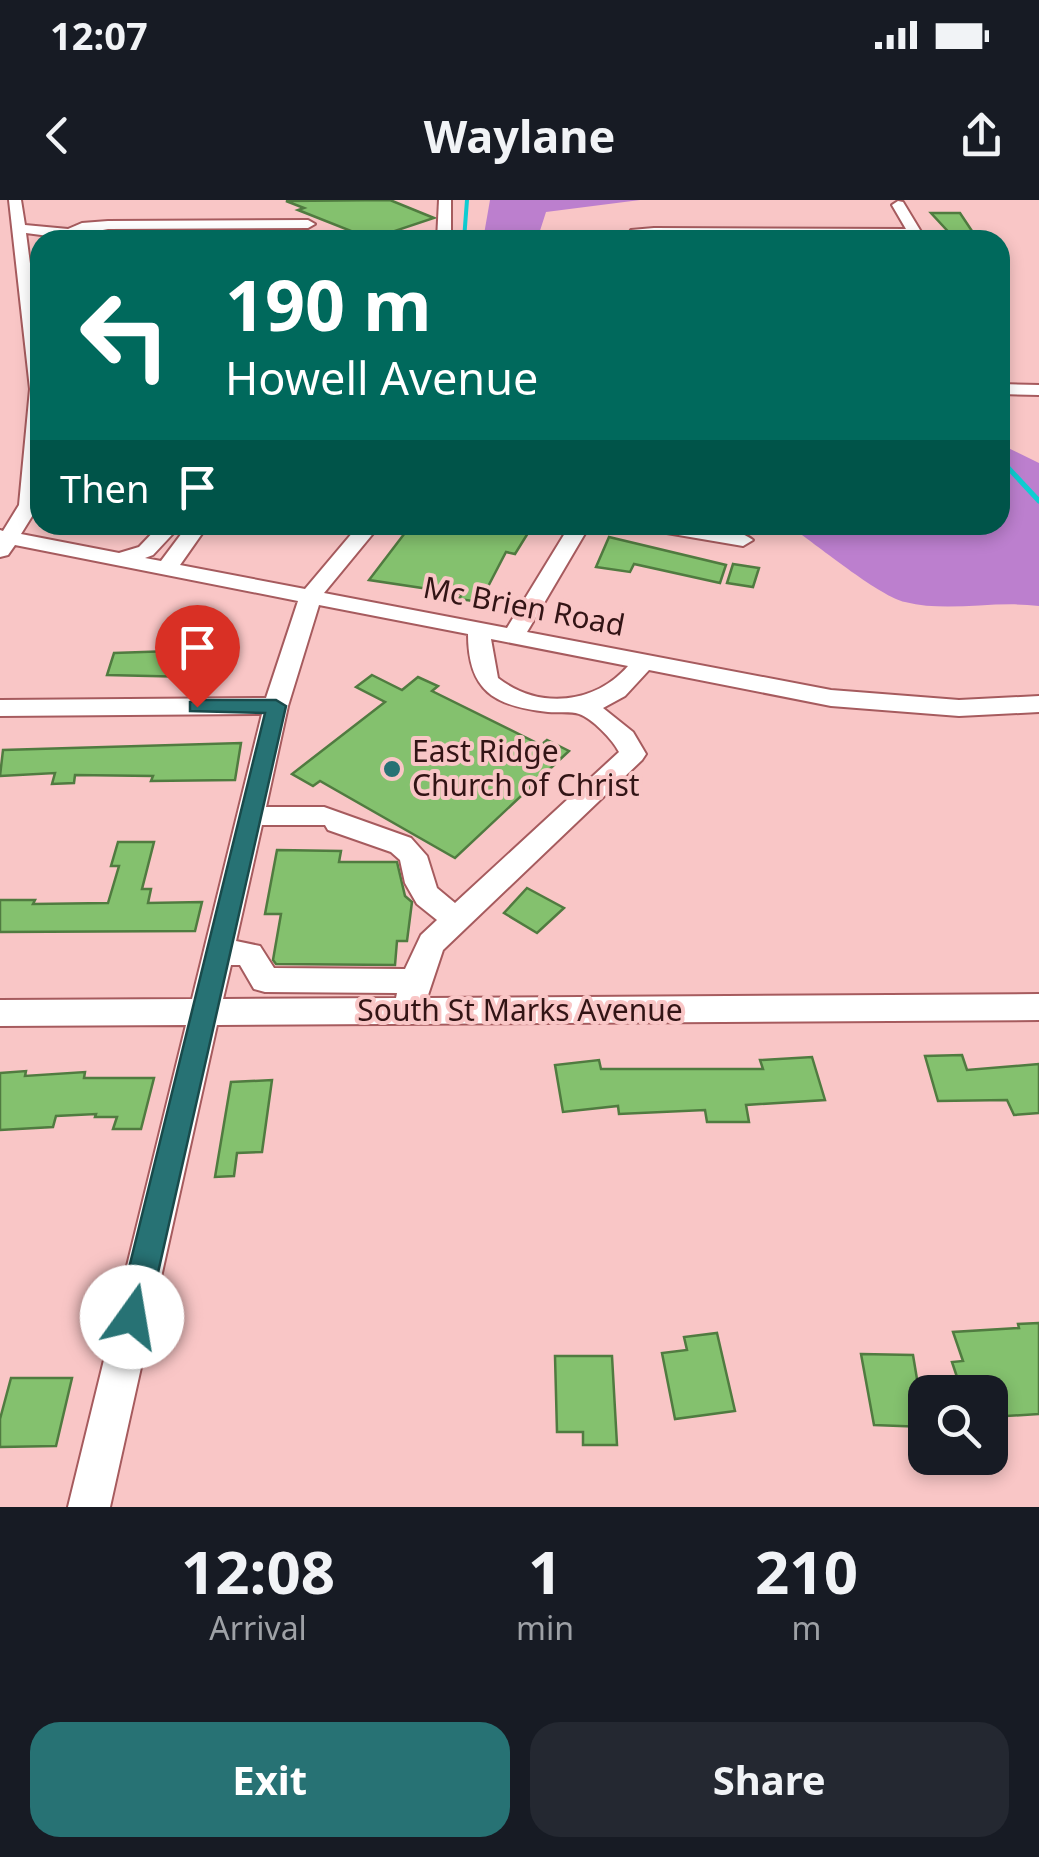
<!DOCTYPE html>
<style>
body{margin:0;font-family:"Noto Sans",sans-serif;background:#242831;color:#f1f3f6;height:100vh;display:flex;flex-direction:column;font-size:38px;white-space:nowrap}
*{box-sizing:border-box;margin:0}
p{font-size:32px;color:#9ea1a6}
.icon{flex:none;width:55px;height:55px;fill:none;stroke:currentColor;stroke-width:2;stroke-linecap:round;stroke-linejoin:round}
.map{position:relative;height:1307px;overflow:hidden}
.drawer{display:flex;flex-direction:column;background:#171b24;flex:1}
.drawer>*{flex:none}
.guide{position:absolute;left:30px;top:30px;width:980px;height:305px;border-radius:30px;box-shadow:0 5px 15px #0003;background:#00695c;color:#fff;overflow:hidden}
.buttons{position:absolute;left:908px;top:1175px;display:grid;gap:20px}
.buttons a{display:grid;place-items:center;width:100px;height:100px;border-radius:20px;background:#171b24;box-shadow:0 5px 15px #0003;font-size:50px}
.pin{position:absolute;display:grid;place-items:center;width:85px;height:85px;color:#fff;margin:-102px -42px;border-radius:50% 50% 50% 0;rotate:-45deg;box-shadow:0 0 10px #0007}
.pin .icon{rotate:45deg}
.me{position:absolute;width:110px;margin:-55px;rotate:13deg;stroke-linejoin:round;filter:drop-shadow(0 0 8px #0008)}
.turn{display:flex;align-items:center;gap:35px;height:210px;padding:0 30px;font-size:45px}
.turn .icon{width:130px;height:130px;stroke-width:2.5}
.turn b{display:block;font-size:70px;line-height:85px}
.then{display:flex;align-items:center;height:95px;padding:0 30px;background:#0003;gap:20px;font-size:38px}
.eta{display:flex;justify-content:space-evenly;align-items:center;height:170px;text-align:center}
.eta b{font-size:60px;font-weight:700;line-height:70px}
.action{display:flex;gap:20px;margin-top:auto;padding:20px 30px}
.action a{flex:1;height:115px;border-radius:30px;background:#277274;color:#fff;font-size:40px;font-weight:700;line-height:115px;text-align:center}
.action a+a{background:#242831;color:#f1f3f6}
.status{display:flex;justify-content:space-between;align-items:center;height:70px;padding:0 50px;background:#171b24;direction:ltr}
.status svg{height:28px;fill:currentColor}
header{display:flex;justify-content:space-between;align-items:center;height:130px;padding:0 30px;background:#171b24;font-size:45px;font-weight:700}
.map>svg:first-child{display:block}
.forest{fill:#bc7fce}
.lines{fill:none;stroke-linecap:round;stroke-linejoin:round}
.stream-far1{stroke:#0ecdd2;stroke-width:4}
.stream{stroke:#0ecdd2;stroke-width:5}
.building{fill:#84c16e;stroke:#507b40;stroke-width:2.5}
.minor-casing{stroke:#a65b5e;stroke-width:4}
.minor{fill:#fff;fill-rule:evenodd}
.route{fill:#277274;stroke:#194a4b;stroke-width:2.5}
.poi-dot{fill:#277274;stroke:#f9c6c6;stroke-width:4}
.labels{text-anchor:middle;stroke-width:8;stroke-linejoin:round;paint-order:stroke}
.street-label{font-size:30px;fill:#321415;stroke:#f9c6c6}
.poi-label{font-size:30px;fill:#321415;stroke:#f9c6c6;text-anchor:start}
</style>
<div class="status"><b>12:07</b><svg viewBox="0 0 49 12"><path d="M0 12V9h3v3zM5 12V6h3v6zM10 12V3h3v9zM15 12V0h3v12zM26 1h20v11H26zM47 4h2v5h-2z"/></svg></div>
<header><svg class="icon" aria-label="back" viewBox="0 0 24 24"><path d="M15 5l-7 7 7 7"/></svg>Waylane<svg class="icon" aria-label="share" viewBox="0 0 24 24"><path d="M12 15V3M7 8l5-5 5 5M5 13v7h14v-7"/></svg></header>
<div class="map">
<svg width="1039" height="1307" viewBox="0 0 1039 1307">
<rect width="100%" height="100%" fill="#f9c6c6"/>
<!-- forest -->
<g class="forest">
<path d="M 490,0 L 640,0 L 546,12 L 537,40 L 483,40 Z"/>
<path d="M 1000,244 L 1039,263 L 1039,406 C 994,400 949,413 905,402 C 881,397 822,349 799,333 L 797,325 L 1000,325 Z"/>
</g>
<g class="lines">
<!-- stream-far1 -->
<path class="stream-far1" d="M 464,40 L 467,0"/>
<!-- stream -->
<path class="stream" d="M 1000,259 L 1039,301"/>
</g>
<!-- building -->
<g class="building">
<path d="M 390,0 L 434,18 L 371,39 L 298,10 L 304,8 L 286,1 Z"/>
<path d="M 931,13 L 960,13 L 978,40 L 956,40 Z"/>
<path d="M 411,325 L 533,325 L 515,354 L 506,352 L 480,402 L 459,399 L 462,394 L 369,380 Z"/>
<path d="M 609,337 L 726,365 L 720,383 L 634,364 L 630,372 L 596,367 Z"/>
<path d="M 733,364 L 759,368 L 753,387 L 727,383 Z"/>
<path d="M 201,450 L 193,477 L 107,475 L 114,453 Z"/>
<path d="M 372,475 L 402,490 L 418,477 L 438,486 L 432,491 L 541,545 L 547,540 L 569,551 L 455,658 L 320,581 L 313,586 L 292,574 L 385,502 L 356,487 Z"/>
<path d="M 241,543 L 235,580 L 151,581 L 153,576 L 75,575 L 74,583 L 52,584 L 55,573 L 0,576 L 3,550 Z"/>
<path d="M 118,642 L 154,642 L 142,689 L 151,689 L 148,703 L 202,702 L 195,731 L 0,732 L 0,700 L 35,700 L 33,704 L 108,703 L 119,666 L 111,666 Z"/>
<path d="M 277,650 L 341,651 L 339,662 L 397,662 L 405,696 L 412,702 L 407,741 L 397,741 L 395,765 L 276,764 L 273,760 L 281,714 L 265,714 Z"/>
<path d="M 527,688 L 564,708 L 537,733 L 504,713 Z"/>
<path d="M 962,855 L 967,870 L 1039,864 L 1039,913 L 1014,915 L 1007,900 L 938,901 L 925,856 Z"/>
<path d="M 812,857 L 825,900 L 746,905 L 749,922 L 707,922 L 705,910 L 619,914 L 618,906 L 563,912 L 555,865 L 599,860 L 601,869 L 763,869 L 760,860 Z"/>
<path d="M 26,871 L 25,876 L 85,872 L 84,878 L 154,878 L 141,929 L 113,929 L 117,917 L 95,917 L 96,914 L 56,916 L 53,927 L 0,930 L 0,873 Z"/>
<path d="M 272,880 L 262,952 L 237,953 L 234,976 L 215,977 L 231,882 Z"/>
<path d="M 1039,1123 L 1039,1214 L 990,1217 L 990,1192 L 962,1192 L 952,1162 L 963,1161 L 953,1132 L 1019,1128 L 1018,1124 Z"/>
<path d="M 717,1133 L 735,1211 L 675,1219 L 662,1153 L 687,1150 L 684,1137 Z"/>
<path d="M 861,1154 L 913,1155 L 925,1227 L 874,1225 Z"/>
<path d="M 555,1156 L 612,1156 L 617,1245 L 583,1245 L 583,1232 L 557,1232 Z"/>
<path d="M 11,1178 L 72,1178 L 56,1246 L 0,1247 L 0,1219 Z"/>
</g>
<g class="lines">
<defs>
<g id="minor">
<path d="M 9,0 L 21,0 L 25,25 L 68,29 L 82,23 L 108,21 L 308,20 L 315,24 L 308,28 L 108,29 L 77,35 L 79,40 L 26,33 L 40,140 L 40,287 L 39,305 L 21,334 L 119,353 L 139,347 L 160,325 L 181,325 L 153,355 L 145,358 L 161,361 L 188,325 L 208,325 L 180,365 L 305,389 L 359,325 L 380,325 L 324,393 L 507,428 L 570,325 L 590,325 L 527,432 L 831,490 L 959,500 L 1039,496 L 1039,512 L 959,516 L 831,506 L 649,470 L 625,496 L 603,508 L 633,532 L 646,554 L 642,560 L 443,750 L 427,798 L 1039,794 L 1039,820 L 217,825 L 110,1307 L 68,1307 L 186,825 L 0,826 L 0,800 L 192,799 L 262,514 L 0,516 L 0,500 L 266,498 L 298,401 L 15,345 L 8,355 L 0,357 L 0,330 L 3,331 L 19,305 L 30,189 ZM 319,405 L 468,434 C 468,491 494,506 548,512 C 557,513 571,511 579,514 C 593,519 613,540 619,552 L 455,703 L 437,688 L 427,656 L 411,638 L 324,607 L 266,607 L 288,506 ZM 491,439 L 628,466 C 595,504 539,510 498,478 ZM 262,625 L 325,625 L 328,630 L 391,652 L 400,660 L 405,683 L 417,704 L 437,720 L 421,735 L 405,769 L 274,768 L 260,746 L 236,741 ZM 231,765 L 240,765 L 254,789 L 265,792 L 397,793 L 396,798 L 223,799 Z"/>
<path d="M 439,0 L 451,0 L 451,40 L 437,40 Z"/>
<path d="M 898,1 L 903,2 L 926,40 L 654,36 L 625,40 L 631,30 L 654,28 L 906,29 L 892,5 Z"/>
<path d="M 1000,184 L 1039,185 L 1039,195 L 1000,194 Z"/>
<path d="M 645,325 C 673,325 732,323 753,340 L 743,346 L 655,331 Z"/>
</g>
</defs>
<!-- minor casing -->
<use href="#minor" class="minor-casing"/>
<!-- minor -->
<use href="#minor" class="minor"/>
</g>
<!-- route -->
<path class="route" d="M 197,500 L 276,500 L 286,506 L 148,1117 L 143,1128 L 132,1133 L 121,1128 L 117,1117 L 265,513 L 190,511 L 190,502 Z"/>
<!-- markers -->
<circle class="poi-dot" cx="392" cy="569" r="10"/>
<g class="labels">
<!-- street labels -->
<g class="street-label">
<text transform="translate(524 407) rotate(11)" y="10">Mc Brien Road</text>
<text x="520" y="821">South St Marks Avenue</text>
</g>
<!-- poi labels -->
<g class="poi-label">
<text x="412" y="562">East Ridge<tspan x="412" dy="34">Church of Christ</tspan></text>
</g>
</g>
</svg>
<div class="buttons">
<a><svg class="icon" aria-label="search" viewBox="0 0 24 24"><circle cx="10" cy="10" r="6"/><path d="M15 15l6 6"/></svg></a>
</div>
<div class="pin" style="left:197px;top:507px;background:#d93025"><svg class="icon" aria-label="arrive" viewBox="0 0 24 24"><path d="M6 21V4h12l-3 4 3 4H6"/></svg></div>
<svg class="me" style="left:132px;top:1117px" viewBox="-20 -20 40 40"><circle r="19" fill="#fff"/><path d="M0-13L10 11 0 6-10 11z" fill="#277274"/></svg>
<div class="guide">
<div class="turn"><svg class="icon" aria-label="left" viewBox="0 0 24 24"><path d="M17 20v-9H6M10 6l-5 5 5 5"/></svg><div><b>190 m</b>Howell Avenue</div></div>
<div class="then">Then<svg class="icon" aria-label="arrive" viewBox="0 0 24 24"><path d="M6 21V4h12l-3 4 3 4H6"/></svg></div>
</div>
</div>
<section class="drawer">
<div class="eta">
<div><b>12:08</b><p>Arrival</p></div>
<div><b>1</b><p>min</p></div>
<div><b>210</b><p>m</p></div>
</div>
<div class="action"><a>Exit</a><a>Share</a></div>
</section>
